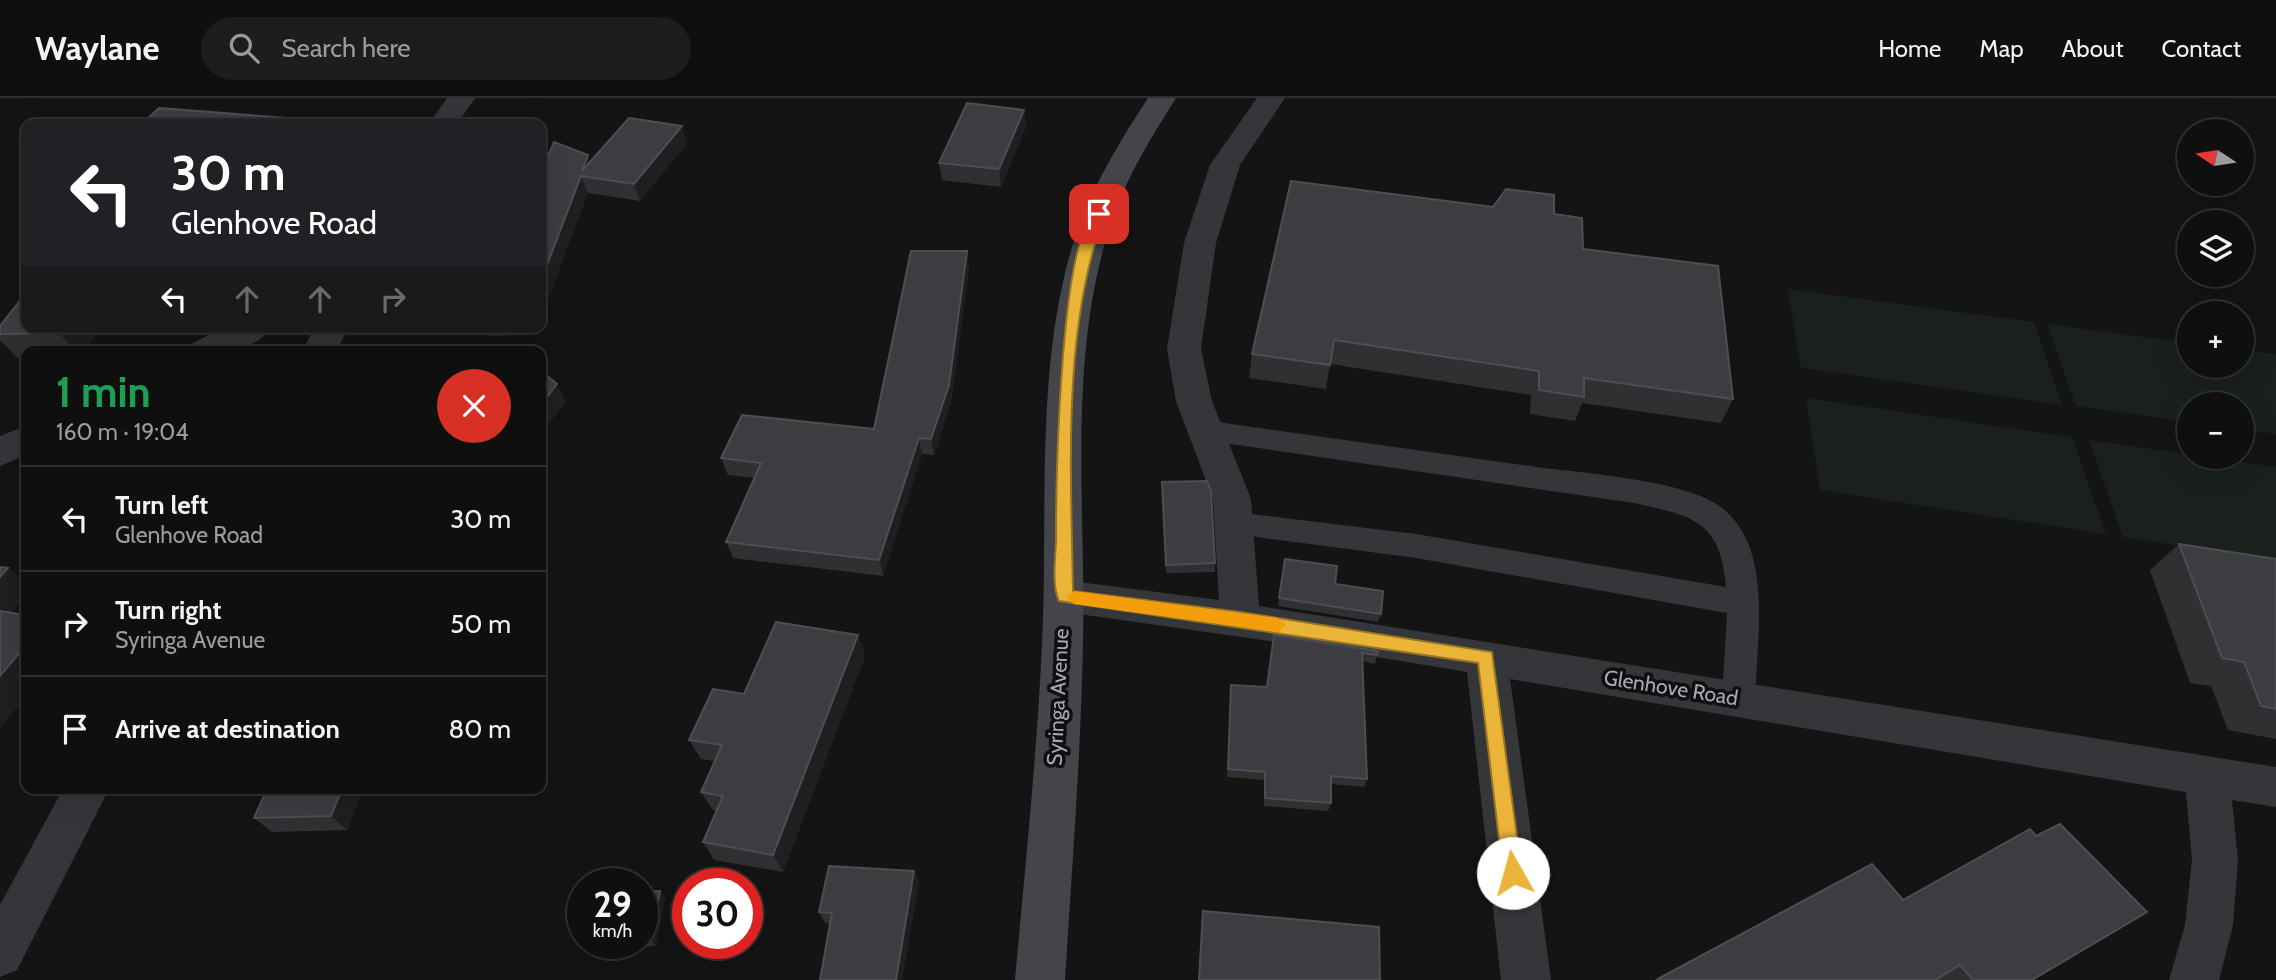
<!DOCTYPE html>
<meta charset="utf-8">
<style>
body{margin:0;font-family:Cabin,sans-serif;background:#1d1d1e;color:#f1f3f6;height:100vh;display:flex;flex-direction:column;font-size:26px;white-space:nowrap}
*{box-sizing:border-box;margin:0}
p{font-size:23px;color:#9b9c9f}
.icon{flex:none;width:38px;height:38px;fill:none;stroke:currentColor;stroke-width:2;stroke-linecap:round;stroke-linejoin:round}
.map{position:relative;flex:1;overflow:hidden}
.sheet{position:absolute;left:21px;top:248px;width:525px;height:448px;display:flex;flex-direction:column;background:#0f0f10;border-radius:14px;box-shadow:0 7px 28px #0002,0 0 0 2px #2f2f30}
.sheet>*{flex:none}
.hud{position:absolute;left:21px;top:21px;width:525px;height:214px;border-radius:14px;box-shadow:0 7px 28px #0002,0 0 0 2px #2f2f30;background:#202124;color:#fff;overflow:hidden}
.needle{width:46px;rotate:282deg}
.fabs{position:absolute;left:2177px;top:21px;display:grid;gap:14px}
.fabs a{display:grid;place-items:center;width:77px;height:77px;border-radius:50%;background:#0f0f10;box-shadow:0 7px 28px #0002,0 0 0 2px #2f2f30;font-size:35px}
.speed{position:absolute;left:567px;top:770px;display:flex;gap:14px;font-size:35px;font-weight:700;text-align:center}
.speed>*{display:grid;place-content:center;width:91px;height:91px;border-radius:50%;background:#0f0f10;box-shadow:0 7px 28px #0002,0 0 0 2px #2f2f30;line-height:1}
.speed small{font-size:18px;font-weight:400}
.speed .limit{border:10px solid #d22;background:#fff;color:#111}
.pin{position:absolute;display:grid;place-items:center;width:60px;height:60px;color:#fff;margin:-30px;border-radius:14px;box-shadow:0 4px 10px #0006}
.me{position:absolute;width:77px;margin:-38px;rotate:353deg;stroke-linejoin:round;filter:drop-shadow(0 0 5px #0008)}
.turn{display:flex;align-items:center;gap:24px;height:147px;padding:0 35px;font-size:32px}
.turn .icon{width:91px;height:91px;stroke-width:2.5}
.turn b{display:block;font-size:49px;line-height:60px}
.lanes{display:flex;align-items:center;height:66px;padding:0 35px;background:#0003;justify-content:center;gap:35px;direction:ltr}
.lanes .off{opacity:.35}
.round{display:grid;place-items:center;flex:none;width:74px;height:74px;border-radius:37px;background:#1d1d1e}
.overview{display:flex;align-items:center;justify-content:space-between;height:119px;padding:0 35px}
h1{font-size:42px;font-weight:700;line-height:52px;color:#1e9e55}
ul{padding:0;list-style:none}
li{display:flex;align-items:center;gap:21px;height:105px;padding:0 35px;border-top:2px solid #2f2f30}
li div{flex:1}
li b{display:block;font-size:26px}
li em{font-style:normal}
header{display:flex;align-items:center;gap:42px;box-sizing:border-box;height:98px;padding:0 35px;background:#0f0f10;border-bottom:2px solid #2f2f30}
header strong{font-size:33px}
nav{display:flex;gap:38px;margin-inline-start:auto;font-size:24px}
.search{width:490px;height:63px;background:#1d1d1e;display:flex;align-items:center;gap:18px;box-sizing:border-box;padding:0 24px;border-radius:38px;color:#9b9c9f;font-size:26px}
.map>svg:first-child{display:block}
.green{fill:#1a201b}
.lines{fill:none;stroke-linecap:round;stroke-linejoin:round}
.lane{fill:#35363a;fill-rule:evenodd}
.street{fill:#35363a;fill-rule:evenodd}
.secondary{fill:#43454a;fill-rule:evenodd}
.wall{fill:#303033}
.shaded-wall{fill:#1f1f21}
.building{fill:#3d3d41;stroke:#4d4e53;stroke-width:2}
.route{fill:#eab438;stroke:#987524;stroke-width:2}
.slow{fill:#f59e0b}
.labels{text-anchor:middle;stroke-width:7;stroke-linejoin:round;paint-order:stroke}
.street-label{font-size:21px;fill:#a6aab5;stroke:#0f0f10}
</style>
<header>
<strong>Waylane</strong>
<div class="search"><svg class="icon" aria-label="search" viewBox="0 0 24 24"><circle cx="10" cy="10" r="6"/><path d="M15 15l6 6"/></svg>Search here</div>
<nav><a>Home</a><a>Map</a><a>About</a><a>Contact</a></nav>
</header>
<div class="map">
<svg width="2276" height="882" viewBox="0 0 2276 882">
<rect width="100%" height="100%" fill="#141415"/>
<!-- green -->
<g class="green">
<path d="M 1788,191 L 2034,224 L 2062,307 L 1801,270 Z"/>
<path d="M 2047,226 L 2189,245 L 2189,268 L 2242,268 L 2242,252 L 2276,256 L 2276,336 L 2242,331 L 2242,306 L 2189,306 L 2189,324 L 2076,308 Z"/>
<path d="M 1806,300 L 2072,339 L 2106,436 L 1820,392 Z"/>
<path d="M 2089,342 L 2276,369 L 2276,463 L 2123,439 Z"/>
</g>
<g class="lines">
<!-- lane -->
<path class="lane" d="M 1204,322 C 1315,338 1425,353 1536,369 C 1581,375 1688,382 1722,410 C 1766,444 1760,515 1757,564 C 1756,580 1757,596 1750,611 L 1738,615 L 1726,611 L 1722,601 L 1727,515 L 1416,460 L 1234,436 L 1224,433 L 1219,425 L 1224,417 L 1234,414 L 1416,436 L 1726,489 C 1721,422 1692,418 1634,405 L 1204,342 L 1194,339 L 1190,332 L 1194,325 Z"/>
<!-- street -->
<g class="street">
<path d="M 447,0 L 475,0 L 457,26 L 429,26 Z"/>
<path d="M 1257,0 L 1285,0 L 1240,67 L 1216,145 L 1201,251 L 1212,303 L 1251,401 L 1259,508 L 2276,669 L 2276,709 L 2232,702 L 2238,762 L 2233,827 L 2219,882 L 2169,882 L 2185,827 L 2192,762 L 2186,694 L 1510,581 L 1551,882 L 1501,882 L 1467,574 L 1328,551 L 1064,514 L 1050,510 L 1044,498 L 1050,486 L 1064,482 L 1219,502 L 1213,401 L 1176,303 L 1167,251 L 1184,145 L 1210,67 Z"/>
<path d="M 225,229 L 271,229 C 254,257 214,254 186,254 L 191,246 Z"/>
<path d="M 315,229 L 349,229 L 336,254 L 302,254 Z"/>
<path d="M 26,328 L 26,357 L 0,368 L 0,338 Z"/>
<path d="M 63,691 L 109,691 L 17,872 L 0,879 L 0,807 Z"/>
</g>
<!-- secondary -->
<path class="secondary" d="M 1148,0 L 1176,0 C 1152,38 1129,75 1114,117 C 1066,252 1086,403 1083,543 C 1081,656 1072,769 1065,882 L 1015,882 C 1025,770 1037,657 1042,545 C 1049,407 1032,245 1084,115 C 1101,74 1124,37 1148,0 Z"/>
</g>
<!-- wall -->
<g class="wall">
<path d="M 1024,12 L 1026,29 L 1001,89 L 942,82 L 939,65 Z"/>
<path d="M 687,45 L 640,103 L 588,95 L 543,70 L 591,63 Z"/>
<path d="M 1554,116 L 1583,151 L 1733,301 L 1721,325 L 1582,305 L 1575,323 L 1530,316 L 1531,297 L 1330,266 L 1326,291 L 1249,280 L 1252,256 Z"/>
<path d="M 967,153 L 969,170 L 951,304 L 934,357 L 922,356 L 883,478 L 733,460 L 726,444 L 755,380 L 728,377 L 721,360 L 874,331 Z"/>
<path d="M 0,228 L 26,229 L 120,229 L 100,230 L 84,254 L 26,254 L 26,259 L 17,260 L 0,242 Z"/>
<path d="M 485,229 L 538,229 L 536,236 L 490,238 Z"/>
<path d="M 1162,384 L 1215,465 L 1215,474 L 1166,475 Z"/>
<path d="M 2179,446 L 2276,461 L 2276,641 L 2228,632 L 2211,588 L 2190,585 L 2150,472 Z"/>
<path d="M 1285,461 L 1335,486 L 1381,516 L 1378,524 L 1278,508 Z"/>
<path d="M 858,537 L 865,558 L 783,774 L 714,762 L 703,744 L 717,713 L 713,712 L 701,694 L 715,663 L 701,661 L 689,642 L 744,596 Z"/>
<path d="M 1274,537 L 1377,557 L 1375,566 L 1362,563 L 1367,681 L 1364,689 L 1331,686 L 1331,705 L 1328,713 L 1264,708 L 1264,682 L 1227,679 L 1231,587 L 1267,589 Z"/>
<path d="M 267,691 L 363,691 L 347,732 L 272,734 L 254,720 Z"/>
<path d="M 914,773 L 919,784 L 902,882 L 820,882 L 830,826 L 825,825 L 819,814 Z"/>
<path d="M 660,793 L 665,800 L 656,848 L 606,851 L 600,845 L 642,845 L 642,794 Z"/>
<path d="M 1903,802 L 2032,882 L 1656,882 Z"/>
<path d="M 1203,813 L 1380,882 L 1198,882 Z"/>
</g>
<!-- shaded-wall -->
<g class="shaded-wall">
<path d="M 1024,12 L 1026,29 L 1001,89 L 999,71 Z"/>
<path d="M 300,21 L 303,26 L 295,26 Z"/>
<path d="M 682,28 L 687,45 L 640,103 L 634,86 Z"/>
<path d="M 588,57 L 595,74 L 582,73 Z"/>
<path d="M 581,78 L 588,95 L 541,222 L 541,183 Z"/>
<path d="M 967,153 L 969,170 L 951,304 L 934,357 L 931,341 Z"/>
<path d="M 63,229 L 99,229 L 100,230 L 84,254 L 76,254 L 59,235 Z"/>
<path d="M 532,229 L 538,229 L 536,236 Z"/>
<path d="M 557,286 L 566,304 L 541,336 L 541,307 Z"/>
<path d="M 919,340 L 922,356 L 883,478 L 879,462 Z"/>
<path d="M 8,470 L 26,485 L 26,498 L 10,517 L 0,523 L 0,479 Z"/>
<path d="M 858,537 L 865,558 L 783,774 L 773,757 Z"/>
<path d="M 26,547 L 26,598 L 0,630 L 0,578 Z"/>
<path d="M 342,691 L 363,691 L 347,732 L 331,718 Z"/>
<path d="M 914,773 L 919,784 L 902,882 L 896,882 Z"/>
<path d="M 660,793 L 665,800 L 656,848 L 651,842 Z"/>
</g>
<!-- building -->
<g class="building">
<path d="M 967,5 L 1024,12 L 999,71 L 939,65 Z"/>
<path d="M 159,10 L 300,21 L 295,26 L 142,26 Z"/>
<path d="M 629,20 L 682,28 L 634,86 L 581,78 L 541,183 L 541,71 L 543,70 L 554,44 L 588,57 L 582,73 Z"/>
<path d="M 1291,83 L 1493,109 L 1506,91 L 1554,97 L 1554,116 L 1582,120 L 1583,151 L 1718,168 L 1733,301 L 1584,280 L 1584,299 L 1539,292 L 1539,273 L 1334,242 L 1330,267 L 1252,256 Z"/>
<path d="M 911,153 L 967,153 L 949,287 L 931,341 L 919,340 L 879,462 L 726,444 L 761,365 L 721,360 L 742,317 L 874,331 Z"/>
<path d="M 26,195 L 26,229 L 63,229 L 59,235 L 0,236 L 0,228 Z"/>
<path d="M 541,273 L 557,286 L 541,307 Z"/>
<path d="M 1207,383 L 1211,393 L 1215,465 L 1166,467 L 1162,384 Z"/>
<path d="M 2179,446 L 2276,461 L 2276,611 L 2261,608 L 2244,564 L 2222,560 Z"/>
<path d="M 1285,461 L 1337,468 L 1335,486 L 1383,493 L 1381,516 L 1279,500 Z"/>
<path d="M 0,469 L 8,470 L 0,479 Z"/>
<path d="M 0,513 L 26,517 L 26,547 L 0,578 Z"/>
<path d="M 776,524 L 858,537 L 773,757 L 703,744 L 723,698 L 701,694 L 722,647 L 689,642 L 713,591 L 744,596 Z"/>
<path d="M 1274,537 L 1378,553 L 1377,557 L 1362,555 L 1367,681 L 1331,678 L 1331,705 L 1265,700 L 1265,674 L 1228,671 L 1231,587 L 1267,589 Z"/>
<path d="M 267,691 L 342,691 L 331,718 L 254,720 Z"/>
<path d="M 2060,726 L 2147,814 L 2032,882 L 1973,882 L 1960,867 L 1935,882 L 1656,882 L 1872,766 L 1903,802 L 2030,731 L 2036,738 Z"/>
<path d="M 829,768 L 914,773 L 896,882 L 820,882 L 832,815 L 819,814 Z"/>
<path d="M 660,793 L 651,842 L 642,842 L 642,794 Z"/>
<path d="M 1203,813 L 1379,829 L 1380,882 L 1199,882 Z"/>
</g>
<!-- route -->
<path class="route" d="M 1099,112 L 1105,116 C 1062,229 1071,373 1073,493 L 1240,514 L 1492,554 L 1522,775 L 1519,781 L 1513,784 L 1506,781 L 1503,775 L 1478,565 L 1059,503 C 1051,487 1056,457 1056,440 C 1056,394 1059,126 1099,112 Z"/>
<!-- slow -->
<path class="slow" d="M 1074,493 L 1278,520 L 1286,527 L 1278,534 L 1074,506 L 1066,499 Z"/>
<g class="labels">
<!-- street labels -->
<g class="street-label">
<text transform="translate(1671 590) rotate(9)" y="7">Glenhove Road</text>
<text transform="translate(1058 599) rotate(-87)" y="7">Syringa Avenue</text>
</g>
</g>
</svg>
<div class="fabs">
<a><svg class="needle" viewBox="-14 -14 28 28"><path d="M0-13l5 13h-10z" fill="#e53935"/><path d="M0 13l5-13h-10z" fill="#9b9c9f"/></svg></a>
<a><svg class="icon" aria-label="layers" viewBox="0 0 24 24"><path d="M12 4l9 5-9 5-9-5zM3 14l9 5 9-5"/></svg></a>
<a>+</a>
<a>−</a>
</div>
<div class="speed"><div>29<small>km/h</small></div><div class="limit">30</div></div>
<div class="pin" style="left:1099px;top:116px;background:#d93025"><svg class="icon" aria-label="arrive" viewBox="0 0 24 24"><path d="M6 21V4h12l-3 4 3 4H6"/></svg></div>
<svg class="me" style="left:1513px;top:775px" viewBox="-20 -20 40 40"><circle r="19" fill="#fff"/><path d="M0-13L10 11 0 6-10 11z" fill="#eab438"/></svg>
<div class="hud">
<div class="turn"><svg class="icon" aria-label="left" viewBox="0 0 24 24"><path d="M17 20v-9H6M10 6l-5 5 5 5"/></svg><div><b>30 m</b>Glenhove Road</div></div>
<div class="lanes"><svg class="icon" aria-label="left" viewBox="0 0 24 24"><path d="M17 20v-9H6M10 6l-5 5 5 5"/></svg><svg class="icon off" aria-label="ahead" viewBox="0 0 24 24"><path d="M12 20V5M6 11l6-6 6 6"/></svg><svg class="icon off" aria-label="ahead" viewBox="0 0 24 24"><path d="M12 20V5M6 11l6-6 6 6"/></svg><svg class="icon off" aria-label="right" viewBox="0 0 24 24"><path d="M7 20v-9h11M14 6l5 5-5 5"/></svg></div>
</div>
<section class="sheet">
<div class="overview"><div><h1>1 min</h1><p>160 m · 19:04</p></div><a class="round" style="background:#d93025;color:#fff"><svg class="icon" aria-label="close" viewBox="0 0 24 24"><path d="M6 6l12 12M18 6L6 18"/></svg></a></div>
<ul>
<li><svg class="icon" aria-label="left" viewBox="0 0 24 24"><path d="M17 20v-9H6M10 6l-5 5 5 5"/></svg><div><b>Turn left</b><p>Glenhove Road</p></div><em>30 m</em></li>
<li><svg class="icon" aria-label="right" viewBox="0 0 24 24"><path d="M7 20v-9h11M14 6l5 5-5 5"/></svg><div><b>Turn right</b><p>Syringa Avenue</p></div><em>50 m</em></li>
<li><svg class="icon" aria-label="arrive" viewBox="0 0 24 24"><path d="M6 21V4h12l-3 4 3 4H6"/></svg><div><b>Arrive at destination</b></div><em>80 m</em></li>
</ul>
</section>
</div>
